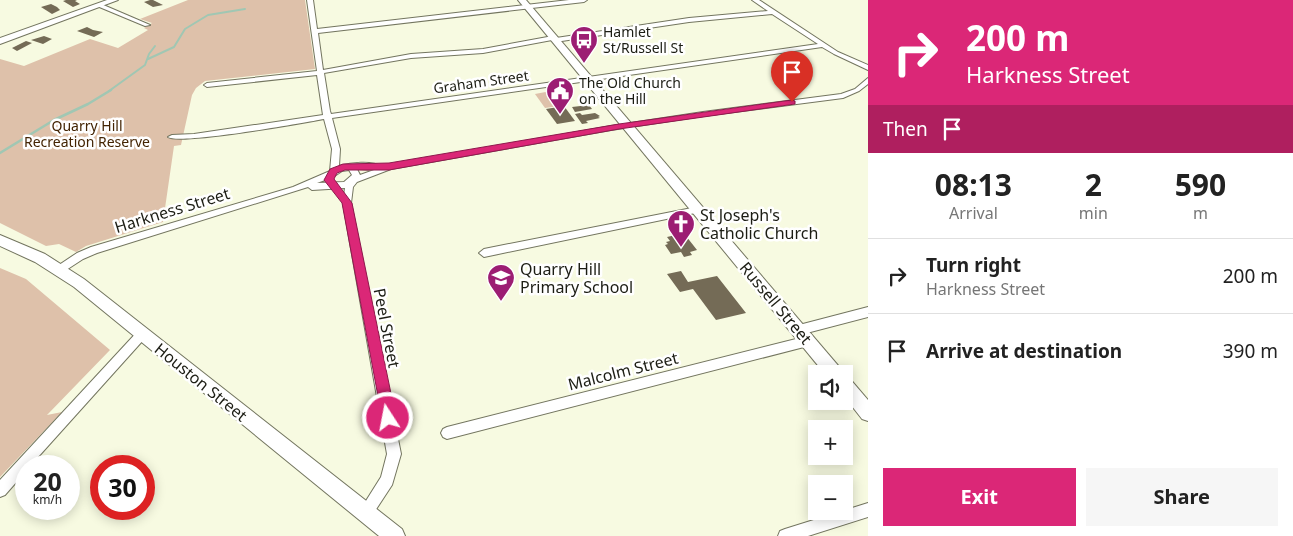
<!DOCTYPE html>
<meta charset="utf-8">
<style>
body{margin:0;font-family:"Noto Sans",sans-serif;background:#f6f6f6;color:#222;height:100vh;display:flex;flex-direction:column;font-size:19px;white-space:nowrap}
*{box-sizing:border-box;margin:0}
p{font-size:16px;color:#767676}
.icon{flex:none;width:28px;height:28px;fill:none;stroke:currentColor;stroke-width:2;stroke-linecap:round;stroke-linejoin:round}
.map{position:relative;flex:1;overflow:hidden}
.drawer{display:flex;flex-direction:column;background:#fff;width:425px}
.drawer>*{flex:none}
.banner{background:#db2777;color:#fff;overflow:hidden}
.buttons{position:absolute;left:808px;top:365px;display:grid;gap:10px}
.buttons a{display:grid;place-items:center;width:45px;height:45px;border-radius:0px;background:#fff;box-shadow:0 2px 12px #0003;font-size:25px}
.speed{position:absolute;left:15px;top:455px;display:flex;gap:10px;font-size:25px;font-weight:700;text-align:center}
.speed>*{display:grid;place-content:center;width:65px;height:65px;border-radius:50%;background:#fff;box-shadow:0 2px 12px #0003;line-height:1}
.speed small{font-size:12px;font-weight:400}
.speed .limit{border:8px solid #d22;background:#fff;color:#111}
.pin{position:absolute;display:grid;place-items:center;width:42px;height:42px;color:#fff;margin:-51px -21px;border-radius:50% 50% 50% 0;rotate:-45deg;box-shadow:0 0 5px #0007}
.pin .icon{rotate:45deg}
.me{position:absolute;width:55px;margin:-28px;rotate:349deg;stroke-linejoin:round;filter:drop-shadow(0 0 4px #0008)}
.turn{display:flex;align-items:center;gap:18px;height:105px;padding:0 15px;font-size:22px}
.turn .icon{width:65px;height:65px;stroke-width:2.5}
.turn b{display:block;font-size:35px;line-height:42px}
.then{display:flex;align-items:center;height:48px;padding:0 15px;background:#0003;gap:10px;font-size:19px}
.eta{display:flex;justify-content:space-evenly;align-items:center;height:85px;text-align:center}
.eta b{font-size:30px;font-weight:700;line-height:35px}
.action{display:flex;gap:10px;margin-top:auto;padding:10px 15px}
.action a{flex:1;height:58px;border-radius:0px;background:#db2777;color:#fff;font-size:20px;font-weight:700;line-height:58px;text-align:center}
.action a+a{background:#f6f6f6;color:#222}
ul{padding:0;list-style:none}
li{display:flex;align-items:center;gap:15px;height:75px;padding:0 15px;border-top:1px solid #e0e0e0}
li div{flex:1}
li b{display:block;font-size:19px}
li em{font-style:normal}
main{display:flex;flex:1;min-height:0}
.map>svg:first-child{display:block}
.green{fill:#dec1aa}
.lines{fill:none;stroke-linecap:round;stroke-linejoin:round}
.stream-far1{stroke:#a0c7b3;stroke-width:2}
.stream{stroke:#a0c7b3;stroke-width:2.5}
.building{fill:#746b56}
.street-casing{stroke:#73755f;stroke-width:2}
.secondary-casing{stroke:#73755f;stroke-width:2}
.street{fill:#fff;fill-rule:evenodd}
.secondary{fill:#fff;fill-rule:evenodd}
.route{fill:#db2777;stroke:#8e194d}
.labels{text-anchor:middle;stroke-width:5;stroke-linejoin:round;paint-order:stroke}
.far-poi-label{font-size:14px;fill:#1c1d14;stroke:#fff;text-anchor:start}
.far-street-label{font-size:14px;fill:#1c1d14;stroke:#fff}
.far-park-label{font-size:14px;fill:#432403;stroke:#fff}
.street-label{font-size:16px;fill:#1c1d14;stroke:#fff}
.poi-label{font-size:16px;fill:#1c1d14;stroke:#fff;text-anchor:start}
</style>
<main>
<div class="map">
<svg width="868" height="536" viewBox="0 0 868 536">
<rect width="100%" height="100%" fill="#f7fae1"/>
<!-- green -->
<g class="green">
<path d="M 188,0 L 305,0 L 315,69 L 205,81 L 196,88 L 192,95 L 181,145 L 174,146 L 163,222 L 86,246 L 76,252 L 59,244 L 46,246 L 0,223 L 0,59 L 24,66 L 90,39 L 118,48 L 148,30 L 144,28 L 152,23 L 140,19 Z"/>
<path d="M 556,90 L 567,105 L 545,108 L 535,94 Z"/>
<path d="M 0,268 L 26,279 L 110,350 L 47,415 L 62,412 L 0,477 Z"/>
</g>
<g class="lines">
<!-- stream-far1 -->
<g class="stream-far1">
<path d="M 148,59 L 174,47 L 185,29 L 208,15 L 245,9"/>
<path d="M 109,91 L 145,65 L 149,54 L 155,46"/>
</g>
<!-- stream -->
<path class="stream" d="M 0,153 L 54,120 L 88,104 L 111,90"/>
</g>
<!-- building -->
<g class="building">
<path d="M 66,0 L 77,0 L 75,1 L 80,4 L 73,7 L 63,1 Z"/>
<path d="M 150,0 L 153,0 L 163,5 L 153,7 L 144,2 Z"/>
<path d="M 51,4 L 57,7 L 60,10 L 52,14 L 41,7 Z"/>
<path d="M 87,27 L 93,30 L 103,32 L 94,37 L 77,31 Z"/>
<path d="M 44,36 L 52,39 L 43,44 L 31,40 Z"/>
<path d="M 26,41 L 32,43 L 17,51 L 12,48 Z"/>
<path d="M 589,105 L 592,109 L 575,112 L 572,107 Z"/>
<path d="M 564,106 L 575,121 L 557,124 L 546,109 Z"/>
<path d="M 580,113 L 582,115 L 595,113 L 600,116 L 598,117 L 600,118 L 586,121 L 588,123 L 582,124 L 575,114 Z"/>
<path d="M 680,234 L 682,237 L 686,236 L 697,250 L 690,252 L 692,255 L 684,257 L 681,252 L 671,254 L 665,245 L 668,244 L 666,242 L 670,241 L 667,237 Z"/>
<path d="M 681,271 L 688,282 L 717,276 L 746,313 L 716,320 L 693,289 L 680,292 L 667,274 Z"/>
</g>
<g class="lines">
<defs>
<g id="street">
<path d="M 307,0 L 313,0 L 317,29 L 569,0 L 587,0 L 584,2 L 318,33 L 323,70 L 411,54 L 483,49 L 553,36 L 556,38 L 689,18 L 768,11 L 752,0 L 759,0 L 838,52 L 868,65 L 868,70 L 866,69 L 834,54 L 822,47 L 332,118 L 340,149 L 339,166 C 350,163 372,160 382,167 L 611,126 L 703,112 L 841,94 L 855,89 L 868,78 L 868,84 L 859,91 L 843,98 L 703,116 L 611,130 L 391,169 L 357,182 L 353,187 L 351,203 L 401,454 L 392,485 L 371,517 L 366,519 L 361,517 L 359,512 L 381,477 L 387,454 L 343,203 L 345,188 L 312,190 L 308,187 L 97,253 L 83,259 L 60,274 L 56,273 L 55,270 L 56,267 L 77,253 L 91,247 L 293,187 L 330,171 L 332,149 L 324,119 C 303,123 179,145 168,137 L 172,135 L 194,134 L 323,115 L 317,75 L 207,87 L 204,85 L 207,83 L 317,71 ZM 772,14 L 818,44 L 331,114 L 330,111 L 324,73 L 411,58 L 483,53 L 552,40 L 555,42 L 689,22 ZM 357,169 L 359,169 L 374,170 L 360,175 ZM 349,170 L 352,175 L 344,182 L 317,183 L 333,177 L 342,171 Z"/>
<path d="M 97,4 L 101,4 L 150,25 L 145,26 L 97,6 Z"/>
<path d="M 697,207 L 700,208 L 702,210 L 700,212 L 484,257 L 479,253 L 484,249 Z"/>
<path d="M 868,307 L 868,317 L 799,335 L 795,333 L 793,330 L 795,327 L 799,325 Z"/>
<path d="M 142,329 L 146,331 L 148,334 L 146,337 L 30,466 L 26,466 L 26,471 L 5,495 L 0,497 L 0,480 L 138,331 Z"/>
<path d="M 808,336 L 812,338 L 814,341 L 812,344 L 808,346 L 447,439 L 443,437 L 441,433 L 443,429 L 447,427 Z"/>
<path d="M 868,503 L 868,517 L 808,536 L 778,536 L 780,531 L 785,529 Z"/>
</g>
<g id="secondary">
<path d="M 107,0 L 118,0 L 0,44 L 0,38 Z"/>
<path d="M 518,0 L 526,0 L 841,369 L 843,374 L 825,374 Z"/>
<path d="M 0,235 L 45,254 L 84,279 L 402,529 L 405,536 L 379,536 L 74,287 L 35,262 L 0,246 Z"/>
<path d="M 844,376 L 850,379 L 868,400 L 868,421 L 862,419 L 844,396 Z"/>
</g>
</defs>
<!-- street casing -->
<use href="#street" class="street-casing"/>
<!-- secondary casing -->
<use href="#secondary" class="secondary-casing"/>
<!-- street -->
<use href="#street" class="street"/>
<!-- secondary -->
<use href="#secondary" class="secondary"/>
</g>
<!-- route -->
<path class="route" d="M 792,100 L 795,101 L 795,104 L 619,129 L 389,170 L 345,170 L 337,173 L 334,179 L 352,203 L 396,418 L 394,423 L 388,425 L 383,423 L 342,203 L 324,180 L 330,169 L 343,164 L 389,163 L 619,124 Z"/>
<!-- icons -->
<defs>
<symbol id="bus-pin" viewBox="-11 -11 22 30"><path d="M0 17L-7.5 6A9.5 9.5 0 1 1 7.5 6Z" fill="#9c1d73" stroke="#fff"/><path d="M-5-6H5V4H4V6H2V4H-2V6H-4V4H-5ZM-3.5-4V0h7V-4ZM-3.5 1.2v1.5H-2V1.2ZM2 1.2v1.5H3.5V1.2Z" fill="#fff"/></symbol>
<symbol id="civic-pin" viewBox="-11 -11 22 30"><path d="M0 17L-7.5 6A9.5 9.5 0 1 1 7.5 6Z" fill="#9c1d73" stroke="#fff"/><path d="M-.6-6.5H3V-4.5H.6V-3L4-1V1h2V6H-6V1h2V-1L-.6-3ZM-1.2 2.5V6h2.4V2.5Z" fill="#fff"/></symbol>
<symbol id="church-pin" viewBox="-11 -11 22 30"><path d="M0 17L-7.5 6A9.5 9.5 0 1 1 7.5 6Z" fill="#9c1d73" stroke="#fff"/><path d="M-1.2-6h2.4v3.5h3.3v2.4h-3.3V6h-2.4V-.1h-3.3v-2.4h3.3Z" fill="#fff"/></symbol>
<symbol id="school-pin" viewBox="-11 -11 22 30"><path d="M0 17L-7.5 6A9.5 9.5 0 1 1 7.5 6Z" fill="#9c1d73" stroke="#fff"/><path d="M0-5L7-2L0 1L-7-2ZM-4 1L0 2.5L4 1V4Q0 6-4 4Z" fill="#fff"/></symbol>
</defs>
<g fill-rule="evenodd">
<use href="#bus-pin" x="568" y="24" width="32" height="43"/>
<use href="#civic-pin" x="544" y="75" width="32" height="43"/>
<use href="#church-pin" x="665" y="208" width="32" height="43"/>
<use href="#school-pin" x="485" y="262" width="32" height="43"/>
</g>
<g class="labels">
<!-- far-poi labels -->
<g class="far-poi-label">
<text x="603" y="37">Hamlet<tspan x="603" dy="16">St/Russell St</tspan></text>
<text x="579" y="88">The Old Church<tspan x="579" dy="16">on the Hill</tspan></text>
</g>
<!-- far-street labels -->
<g class="far-street-label">
<text transform="translate(481 82) rotate(-8)" y="5">Graham Street</text>
</g>
<!-- far-park labels -->
<g class="far-park-label">
<text x="87" y="131">Quarry Hill<tspan x="87" dy="16">Recreation Reserve</tspan></text>
</g>
<!-- street labels -->
<g class="street-label">
<text transform="translate(172 210) rotate(-17)" y="6">Harkness Street</text>
<text transform="translate(776 303) rotate(50)" y="6">Russell Street</text>
<text transform="translate(387 328) rotate(79)" y="6">Peel Street</text>
<text transform="translate(623 371) rotate(-14)" y="6">Malcolm Street</text>
<text transform="translate(201 382) rotate(39)" y="6">Houston Street</text>
</g>
<!-- poi labels -->
<g class="poi-label">
<text x="700" y="221">St Joseph's<tspan x="700" dy="18">Catholic Church</tspan></text>
<text x="520" y="275">Quarry Hill<tspan x="520" dy="18">Primary School</tspan></text>
</g>
</g>
</svg>
<div class="buttons">
<a><svg class="icon" aria-label="sound" viewBox="0 0 24 24"><path d="M4 9h4l5-4v14l-5-4H4zM17 9q2 3 0 6"/></svg></a>
<a>+</a>
<a>−</a>
</div>
<div class="speed"><div>20<small>km/h</small></div><div class="limit">30</div></div>
<div class="pin" style="left:792px;top:102px;background:#d93025"><svg class="icon" aria-label="arrive" viewBox="0 0 24 24"><path d="M6 21V4h12l-3 4 3 4H6"/></svg></div>
<svg class="me" style="left:388px;top:418px" viewBox="-20 -20 40 40"><circle r="17" fill="#db2777" stroke="#fff" stroke-width="3"/><path d="M0-11L8 9 0 5-8 9z" fill="#fff"/></svg>
</div>
<section class="drawer">
<div class="banner">
<div class="turn"><svg class="icon" aria-label="right" viewBox="0 0 24 24"><path d="M7 20v-9h11M14 6l5 5-5 5"/></svg><div><b>200 m</b>Harkness Street</div></div>
<div class="then">Then<svg class="icon" aria-label="arrive" viewBox="0 0 24 24"><path d="M6 21V4h12l-3 4 3 4H6"/></svg></div>
</div>
<div class="eta">
<div><b>08:13</b><p>Arrival</p></div>
<div><b>2</b><p>min</p></div>
<div><b>590</b><p>m</p></div>
</div>
<ul>
<li><svg class="icon" aria-label="right" viewBox="0 0 24 24"><path d="M7 20v-9h11M14 6l5 5-5 5"/></svg><div><b>Turn right</b><p>Harkness Street</p></div><em>200 m</em></li>
<li><svg class="icon" aria-label="arrive" viewBox="0 0 24 24"><path d="M6 21V4h12l-3 4 3 4H6"/></svg><div><b>Arrive at destination</b></div><em>390 m</em></li>
</ul>
<div class="action"><a>Exit</a><a>Share</a></div>
</section>
</main>
